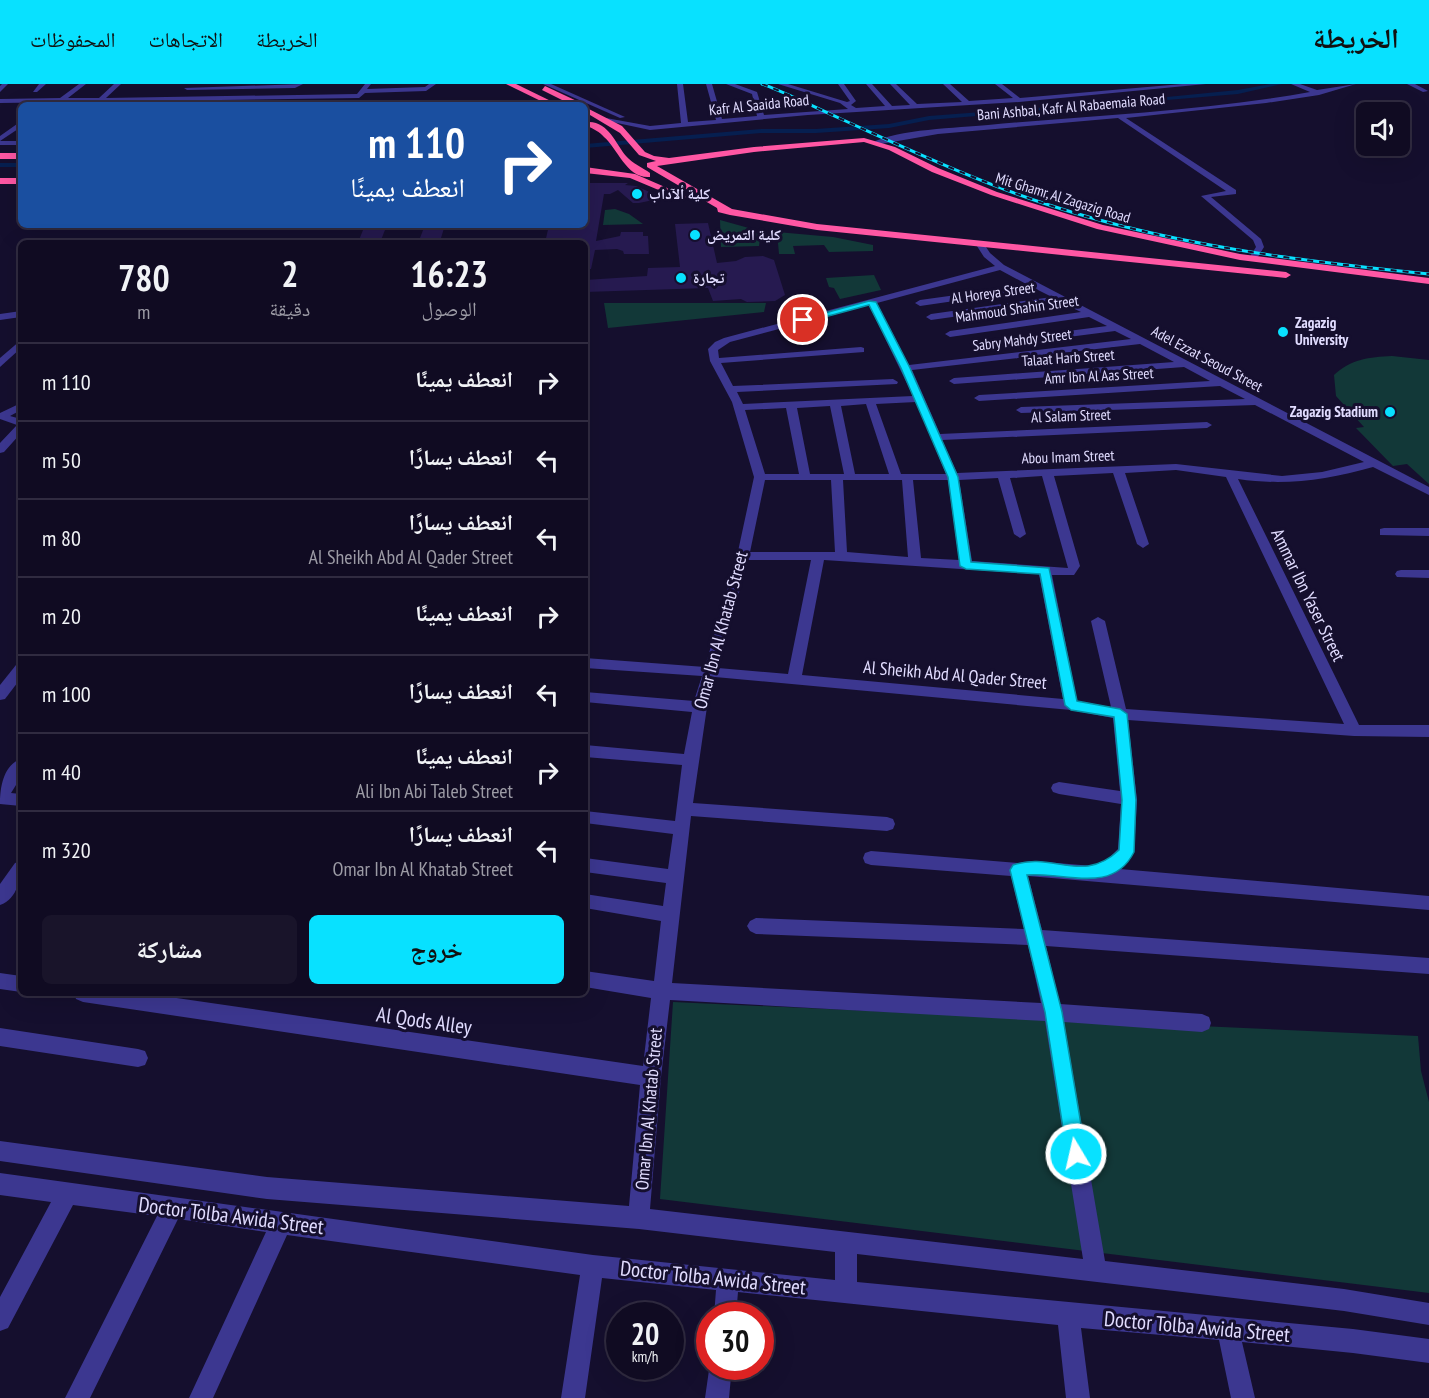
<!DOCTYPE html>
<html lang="ar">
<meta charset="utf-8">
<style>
body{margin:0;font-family:"PT Sans Narrow","Noto Naskh Arabic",sans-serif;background:#19142a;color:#f1f3f6;direction:rtl;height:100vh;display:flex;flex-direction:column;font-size:22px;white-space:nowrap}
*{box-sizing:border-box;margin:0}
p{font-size:20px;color:#9c9ba5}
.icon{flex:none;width:33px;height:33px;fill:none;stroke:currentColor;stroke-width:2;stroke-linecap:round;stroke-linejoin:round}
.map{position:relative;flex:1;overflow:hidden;direction:ltr}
.details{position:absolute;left:18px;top:156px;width:570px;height:756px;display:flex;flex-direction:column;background:#100b22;border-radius:9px;box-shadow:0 6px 24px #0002,0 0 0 2px #302b40;direction:rtl}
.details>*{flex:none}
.hud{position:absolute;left:18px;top:18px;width:570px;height:126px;border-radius:9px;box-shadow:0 6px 24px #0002,0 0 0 2px #302b40;direction:rtl;background:#1a4fa0;color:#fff;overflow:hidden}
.controls{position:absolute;left:1356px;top:18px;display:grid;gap:12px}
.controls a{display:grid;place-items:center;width:54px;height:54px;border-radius:9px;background:#100b22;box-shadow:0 6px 24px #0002,0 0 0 2px #302b40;font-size:30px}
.speed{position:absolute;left:606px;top:1218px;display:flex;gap:12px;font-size:30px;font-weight:700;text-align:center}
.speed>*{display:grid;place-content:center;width:78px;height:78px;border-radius:50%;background:#100b22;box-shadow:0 6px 24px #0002,0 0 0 2px #302b40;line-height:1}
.speed small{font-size:15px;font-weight:400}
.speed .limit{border:9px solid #d22;background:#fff;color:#111}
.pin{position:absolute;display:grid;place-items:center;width:51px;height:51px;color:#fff;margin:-26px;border:3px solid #fff;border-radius:50%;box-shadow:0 2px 6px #0007}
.me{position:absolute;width:66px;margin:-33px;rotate:351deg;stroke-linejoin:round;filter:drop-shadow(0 0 4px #0008)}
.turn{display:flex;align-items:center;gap:21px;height:126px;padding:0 24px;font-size:27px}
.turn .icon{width:78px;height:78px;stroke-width:2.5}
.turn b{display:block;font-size:42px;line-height:51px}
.eta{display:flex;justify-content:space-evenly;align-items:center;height:102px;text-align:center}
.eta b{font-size:36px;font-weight:700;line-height:42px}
.action{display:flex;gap:12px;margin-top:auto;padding:12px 24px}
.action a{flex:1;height:69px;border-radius:9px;background:#08e1ff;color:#111;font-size:24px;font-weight:700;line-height:69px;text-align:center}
.action a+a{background:#19142a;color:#f1f3f6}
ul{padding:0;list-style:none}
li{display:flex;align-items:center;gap:18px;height:78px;padding:0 24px;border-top:2px solid #302b40}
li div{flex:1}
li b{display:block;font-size:22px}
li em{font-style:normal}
header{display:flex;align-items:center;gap:36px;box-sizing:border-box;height:84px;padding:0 30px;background:#08e1ff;color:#111}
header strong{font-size:28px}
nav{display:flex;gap:33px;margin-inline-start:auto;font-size:21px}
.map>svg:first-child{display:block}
.green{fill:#123838}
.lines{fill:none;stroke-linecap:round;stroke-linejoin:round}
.canal{fill:#061f50;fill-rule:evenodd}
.building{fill:#261a50}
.minor{fill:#3c3790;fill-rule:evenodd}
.highway{fill:#ff57a4;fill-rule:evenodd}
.rail-casing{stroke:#08e1ff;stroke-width:3}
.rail{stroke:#150f2e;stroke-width:2;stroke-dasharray:6;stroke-linecap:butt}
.route{fill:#08e1ff;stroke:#0592a6;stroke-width:1.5}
.poi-dot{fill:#08e1ff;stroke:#150f2e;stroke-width:2}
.labels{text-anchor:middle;stroke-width:6;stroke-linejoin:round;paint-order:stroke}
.far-street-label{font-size:15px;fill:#e1dcff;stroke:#150f2e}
.far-poi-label{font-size:15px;font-weight:bold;fill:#e1dcff;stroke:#150f2e;text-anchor:start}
.street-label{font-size:18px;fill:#e1dcff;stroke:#150f2e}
.near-street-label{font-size:21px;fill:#e1dcff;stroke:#150f2e}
</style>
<header>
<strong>الخريطة</strong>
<nav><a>الخريطة</a><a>الاتجاهات</a><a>المحفوظات</a></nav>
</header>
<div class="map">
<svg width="1429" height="1314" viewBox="0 0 1429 1314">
<rect width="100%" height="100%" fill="#150f2e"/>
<!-- green -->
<g class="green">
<path d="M 615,125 L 629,130 L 643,140 L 603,141 L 605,126 Z"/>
<path d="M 720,136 L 756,146 L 760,154 L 759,162 L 721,163 Z"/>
<path d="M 777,148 L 833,153 L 873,161 L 873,167 L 829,168 L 824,161 L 793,162 L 795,170 L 779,170 Z"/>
<path d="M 874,191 L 881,206 L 840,215 L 834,204 L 829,203 L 826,194 Z"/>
<path d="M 604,219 L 766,219 L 764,228 L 608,244 Z"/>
<path d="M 1392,272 L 1429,276 L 1429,400 L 1407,380 L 1393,382 L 1356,344 L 1364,343 L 1336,312 L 1334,291 C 1351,275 1369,273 1392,272 Z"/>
<path d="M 673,918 L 1418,952 L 1421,987 L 1429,1018 L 1429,1209 L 660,1115 Z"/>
</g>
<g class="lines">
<!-- canal -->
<g class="canal">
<path d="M 1270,0 L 1282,0 L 1238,10 L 929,36 L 889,44 L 816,49 L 761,49 L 585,64 L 585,60 L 761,45 L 816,45 L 889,40 L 929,32 L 1126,17 L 1238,6 Z"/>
<rect x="0" y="79" width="21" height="4"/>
</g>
</g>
<!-- building -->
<g class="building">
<path d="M 585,99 L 628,99 L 625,101 L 636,102 L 663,114 L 639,119 L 633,119 L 618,106 L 610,110 L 604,110 L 596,157 L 620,152 L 621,148 L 643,148 L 643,152 L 648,152 L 649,170 L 624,170 L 623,167 L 617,165 L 595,166 L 591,185 L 585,185 L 585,159 L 545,159 L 549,141 L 585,141 Z"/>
<path d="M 708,139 L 717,179 L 736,177 L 745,173 L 763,172 L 774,176 L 785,211 L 775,217 L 747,218 L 741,215 L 713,217 L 708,204 L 585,208 L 585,196 L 647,192 L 648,184 L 680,183 L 675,140 Z"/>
<path d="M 365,141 L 387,141 L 381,156 L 359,156 Z"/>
<path d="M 425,141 L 445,141 L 441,154 L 420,154 Z"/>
</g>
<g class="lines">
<!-- minor -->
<g class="minor">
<path d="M 2,0 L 8,0 L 0,8 L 0,2 Z"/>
<path d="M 39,0 L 46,0 L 37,8 L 33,8 Z"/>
<path d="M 79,0 L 86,0 L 68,14 L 99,14 L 114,0 L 121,0 L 106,14 L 357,10 L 365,0 L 371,0 L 367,5 L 425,3 L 429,0 L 436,0 L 426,7 L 365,9 L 359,14 L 0,19 L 0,15 L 60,14 Z"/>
<path d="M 303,0 L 295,4 L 187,6 L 184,4 Z"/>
<path d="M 543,0 L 551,0 L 625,33 L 620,34 Z"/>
<path d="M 677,0 L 683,0 L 688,38 L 716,36 L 706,0 L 712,0 L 722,35 L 757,32 L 752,10 L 726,0 L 735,0 L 757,8 L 764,31 L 848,25 L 840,19 L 778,0 L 788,0 L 847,18 L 850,17 L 838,0 L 844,0 L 856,17 L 851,21 L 856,24 L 885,22 L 866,0 L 872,0 L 892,22 L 910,21 L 890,0 L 896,0 L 917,20 L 962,18 L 943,0 L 950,0 L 969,17 L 1013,14 L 995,0 L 1002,0 L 1020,14 L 1182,0 L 1206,0 L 1019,18 L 808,31 L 650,46 L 603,36 L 606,34 L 650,42 L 681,39 Z"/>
<path d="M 1291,0 L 1300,0 L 1317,6 L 1356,0 L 1319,11 L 1266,19 L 1126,34 L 1236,106 L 1236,110 L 1211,113 L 1261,155 L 1264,163 L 1256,176 L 1253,177 L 1249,174 L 1256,163 L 1253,156 L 1201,112 L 1226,107 L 1118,34 L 938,50 L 875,61 L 872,59 C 896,45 959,44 988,41 C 1096,31 1204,27 1310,8 Z"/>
<path d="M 1407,0 L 1415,0 L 1428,7 L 1423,8 Z"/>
<path d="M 17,40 L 21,40 L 21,43 L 0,57 L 21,57 L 21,61 L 0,61 L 0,52 Z"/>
<path d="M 976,157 L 982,157 L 990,169 L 1004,181 L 1429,403 L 1429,411 L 1373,383 C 1327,396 1285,402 1238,395 L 1359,641 L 1429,641 L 1429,653 L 1354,652 L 1128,636 L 1137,716 L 1134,768 L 1120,785 L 1429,812 L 1429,826 L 1028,792 L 1042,846 L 1429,874 L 1429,890 L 1046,862 L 1060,920 L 1202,930 L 1209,933 L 1211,939 L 1209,945 L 1202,948 L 1064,938 L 1105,1177 L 1344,1205 L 1429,1219 L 1429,1241 L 1344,1227 L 857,1170 L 857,1198 L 1353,1245 L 1429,1255 L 1429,1279 L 1353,1269 L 1242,1258 L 1255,1314 L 1231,1314 L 1219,1256 L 1081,1244 L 1090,1314 L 1066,1314 L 1058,1241 L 738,1208 L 736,1232 L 714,1232 L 716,1206 L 602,1194 L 585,1314 L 561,1314 L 580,1191 L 287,1151 L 213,1314 L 189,1314 L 266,1148 L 178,1135 L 90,1314 L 65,1314 L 157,1132 L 73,1121 L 8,1244 L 0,1247 L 0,1213 L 51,1118 L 0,1111 L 0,1089 L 593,1171 L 835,1196 L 835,1168 L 639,1145 L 267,1115 L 0,1077 L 0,1057 L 267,1093 L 629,1122 L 640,1001 L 83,918 L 76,915 L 74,909 L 142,909 L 643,982 L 651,914 L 585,903 L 585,887 L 654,897 L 661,837 L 585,824 L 585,810 L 663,822 L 666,799 L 585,788 L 585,774 L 668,785 L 673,750 L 585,739 L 585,727 L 675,737 L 682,681 L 585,673 L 585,661 L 684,670 L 692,628 L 585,618 L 585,608 L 694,617 L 702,592 L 585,584 L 585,574 L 705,583 L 737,472 L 754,393 L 732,318 L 710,277 L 708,265 L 715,258 L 724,254 L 995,182 L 984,173 L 975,159 ZM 1000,186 L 1028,201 L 920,216 L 915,219 L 920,222 L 1036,205 L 1052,213 L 931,230 L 926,233 L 931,236 L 1060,218 L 1081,228 L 950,247 L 945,250 L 950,253 L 1089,233 L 1107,242 L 983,258 L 978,261 L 983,264 L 1115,247 L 1131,255 L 909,281 L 877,219 ZM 869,221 L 913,312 L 743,320 L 737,308 L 897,300 L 898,298 L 893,295 L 733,302 L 721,279 L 864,268 L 864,264 L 861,263 L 719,274 L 718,266 L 730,258 ZM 1140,260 L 1174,278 L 954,294 L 949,297 L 954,300 L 1184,283 L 1210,297 L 979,311 L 974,314 L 979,317 L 1220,302 L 1245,315 L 1021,323 L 1016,326 L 1021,329 L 1255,321 L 1364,378 L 1322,388 L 1282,392 L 1176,380 L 957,389 L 942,356 L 1207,344 L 1212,341 L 1207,338 L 940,350 L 912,286 ZM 916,318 L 946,390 L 901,390 L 876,320 ZM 866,320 L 889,390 L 855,390 L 841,322 ZM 830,322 L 844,390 L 810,390 L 797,324 ZM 786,324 L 799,390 L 765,390 L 745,326 ZM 1176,386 L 1226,393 L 1344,640 L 1126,625 L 1105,537 L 1098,533 L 1091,537 L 1111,623 L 1077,617 L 1052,491 L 1074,491 L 1080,482 L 1054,392 L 1113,389 L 1137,460 L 1143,464 L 1149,460 L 1125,389 ZM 1042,392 L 1068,484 L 972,477 L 959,396 L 998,394 L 1014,450 L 1020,454 L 1026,450 L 1010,394 ZM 765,396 L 831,396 L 835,468 L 750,468 ZM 843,396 L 902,396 L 908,473 L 847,468 ZM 913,396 L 948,396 L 959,476 L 921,474 ZM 748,476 L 811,476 L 788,590 L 718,584 ZM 824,476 L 1039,490 L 1063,615 L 802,591 ZM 715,593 L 1071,626 L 1113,634 L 1120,707 L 1059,698 L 1053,700 L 1051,704 L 1053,708 L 1059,710 L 1121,720 L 1118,765 L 1107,776 L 1093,782 L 1033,777 L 1018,779 L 871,767 L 865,769 L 863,774 L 865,779 L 871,781 L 1011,792 L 1024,845 L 756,834 L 750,837 L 747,842 L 750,847 L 756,850 L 1028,861 L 1041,919 L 672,899 L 691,732 L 887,747 L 893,745 L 895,740 L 893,735 L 887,733 L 693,719 L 707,623 ZM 670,916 L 1045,937 L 1083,1175 L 650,1125 L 661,993 Z"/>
<path d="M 21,227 L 21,233 L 0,236 L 0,230 Z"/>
<path d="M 21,256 L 21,264 L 0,283 L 0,274 Z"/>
<path d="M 21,319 L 21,326 L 10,332 L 21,335 L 21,349 L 4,368 L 0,369 L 0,359 L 17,341 L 0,335 L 0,329 Z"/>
<path d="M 1384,444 L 1429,444 L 1429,452 L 1380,451 L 1380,445 Z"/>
<path d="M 1401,486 L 1429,486 L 1429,494 L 1397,493 L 1395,490 L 1397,487 Z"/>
<path d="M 21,579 L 21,594 L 5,615 L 0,616 L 0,601 L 16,581 Z"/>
<path d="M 21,675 L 21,693 L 11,709 L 21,710 L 21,722 L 0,720 C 0,704 3,681 21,675 Z"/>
<path d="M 21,777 C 21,793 18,815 0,821 L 0,800 L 15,779 Z"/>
<path d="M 0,889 L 21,892 L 21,908 L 0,905 Z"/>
<path d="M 0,944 L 138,965 L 145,967 L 148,974 L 145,981 L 138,983 L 0,962 Z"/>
<path d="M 710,1279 L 710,1282 L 732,1282 L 729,1314 L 705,1314 Z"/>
</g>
<!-- highway -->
<g class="highway">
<path d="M 506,0 L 516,0 L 559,21 L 549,21 Z"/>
<path d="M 545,2 L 581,19 L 582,21 L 572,21 L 542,6 Z"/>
<path d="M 585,23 L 622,42 L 645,68 L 654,72 L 669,74 L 754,63 L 864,54 L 895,63 L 938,84 L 997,108 L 1103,141 L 1240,170 L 1429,194 L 1429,200 L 1240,176 L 1097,145 L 991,111 L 932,88 L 889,66 L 864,58 L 754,68 L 657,82 L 732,125 L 817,140 L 1286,188 L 1291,191 L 1286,194 L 817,146 L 730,131 L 718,128 L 717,124 L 647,83 L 647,79 L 656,77 L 639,71 L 620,49 L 585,28 Z"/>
<path d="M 588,38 C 608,37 616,60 626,72 C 632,79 643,84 650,89 L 650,93 C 627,95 618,65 604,53 C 600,48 593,45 588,42 Z"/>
<rect x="0" y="69" width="21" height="6"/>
<path d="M 585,83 L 635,90 L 688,113 L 680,115 L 630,94 L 585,89 Z"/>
<rect x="0" y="94" width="21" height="6"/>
</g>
<defs>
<path id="rail" d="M 762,0 C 789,10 814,23 841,35 C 908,65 976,97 1046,120 C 1170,161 1300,177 1429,190"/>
</defs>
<!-- rail casing -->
<use href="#rail" class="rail-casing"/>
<!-- rail -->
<use href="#rail" class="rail"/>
</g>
<!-- route -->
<path class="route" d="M 869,217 L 876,218 L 910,284 L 958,393 L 971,478 L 1049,484 L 1077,617 L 1120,625 L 1127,630 L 1136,716 L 1134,768 C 1112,812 1062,787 1027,791 L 1062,928 L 1086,1070 L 1083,1076 L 1076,1079 L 1070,1076 L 1067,1070 L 1045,928 L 1010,786 L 1013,781 C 1053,767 1082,801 1119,766 L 1122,716 L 1114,633 L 1071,626 L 1065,621 L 1040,490 L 966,485 L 960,482 L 948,393 L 901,284 L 869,221 L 803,239 L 799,236 Z"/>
<!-- markers -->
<g class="poi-dot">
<circle cx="637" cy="110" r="6"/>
<circle cx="695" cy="151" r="6"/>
<circle cx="681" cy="194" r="6"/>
<circle cx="1283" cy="248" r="6"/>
<circle cx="1390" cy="328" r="6"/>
</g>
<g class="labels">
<!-- far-street labels -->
<g class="far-street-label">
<text transform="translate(759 21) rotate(-6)" y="5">Kafr Al Saaida Road</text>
<text transform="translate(1071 23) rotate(-5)" y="5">Bani Ashbal, Kafr Al Rabaemaia Road</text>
<text transform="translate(1063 114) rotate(17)" y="5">Mit Ghamr, Al Zagazig Road</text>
<text transform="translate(993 209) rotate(-8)" y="5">Al Horeya Street</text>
<text transform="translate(1017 225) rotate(-8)" y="5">Mahmoud Shahin Street</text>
<text transform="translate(1022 256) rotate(-7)" y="5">Sabry Mahdy Street</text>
<text transform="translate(1068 274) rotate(-4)" y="5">Talaat Harb Street</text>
<text transform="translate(1207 275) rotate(28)" y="5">Adel Ezzat Seoud Street</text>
<text transform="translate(1099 292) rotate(-3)" y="5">Amr Ibn Al Aas Street</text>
<text transform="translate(1071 332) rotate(-2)" y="5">Al Salam Street</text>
<text transform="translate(1068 373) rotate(-2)" y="5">Abou Imam Street</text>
</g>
<!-- far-poi labels -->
<g class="far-poi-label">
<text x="649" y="115">كلية ألآداب</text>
<text x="707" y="156">كلية التمريض</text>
<text x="693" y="199">تجارة</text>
<text x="1295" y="244">Zagazig<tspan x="1295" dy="17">University</tspan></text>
<text x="1378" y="333" text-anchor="end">Zagazig Stadium</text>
</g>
<!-- street labels -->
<g class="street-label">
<text transform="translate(1308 511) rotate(64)" y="6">Ammar Ibn Yaser Street</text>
<text transform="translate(721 546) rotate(-75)" y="6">Omar Ibn Al Khatab Street</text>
<text transform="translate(955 591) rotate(5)" y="6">Al Sheikh Abd Al Qader Street</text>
<text transform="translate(649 1025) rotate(-85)" y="6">Omar Ibn Al Khatab Street</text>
</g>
<!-- near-street labels -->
<g class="near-street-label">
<text transform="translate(424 937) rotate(8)" y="7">Al Qods Alley</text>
<text transform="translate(231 1132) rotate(7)" y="7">Doctor Tolba Awida Street</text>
<text transform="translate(713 1194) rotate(6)" y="7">Doctor Tolba Awida Street</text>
<text transform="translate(1197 1243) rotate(5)" y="7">Doctor Tolba Awida Street</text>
</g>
</g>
</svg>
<div class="controls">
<a><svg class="icon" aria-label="sound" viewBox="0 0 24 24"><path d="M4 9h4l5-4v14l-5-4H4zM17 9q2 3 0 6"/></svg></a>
</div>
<div class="speed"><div>20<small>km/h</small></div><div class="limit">30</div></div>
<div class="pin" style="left:803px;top:236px;background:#d93025"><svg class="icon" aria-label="arrive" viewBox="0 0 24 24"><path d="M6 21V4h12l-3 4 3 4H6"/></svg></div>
<svg class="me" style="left:1076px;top:1070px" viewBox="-20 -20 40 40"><circle r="17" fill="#08e1ff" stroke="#fff" stroke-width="3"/><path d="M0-11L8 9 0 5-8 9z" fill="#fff"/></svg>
<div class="hud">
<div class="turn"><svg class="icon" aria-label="right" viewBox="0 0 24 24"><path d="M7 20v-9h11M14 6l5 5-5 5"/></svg><div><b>110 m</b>انعطف يمينًا</div></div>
</div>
<section class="details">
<div class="eta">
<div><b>16:23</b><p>الوصول</p></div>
<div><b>2</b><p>دقيقة</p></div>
<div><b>780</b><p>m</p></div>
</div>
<ul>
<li><svg class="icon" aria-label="right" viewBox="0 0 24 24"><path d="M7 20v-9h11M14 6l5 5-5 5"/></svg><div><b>انعطف يمينًا</b></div><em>110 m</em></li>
<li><svg class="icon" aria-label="left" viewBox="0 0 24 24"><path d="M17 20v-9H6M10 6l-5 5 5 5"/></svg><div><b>انعطف يسارًا</b></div><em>50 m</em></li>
<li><svg class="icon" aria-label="left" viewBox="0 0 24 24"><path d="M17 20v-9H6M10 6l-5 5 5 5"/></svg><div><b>انعطف يسارًا</b><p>Al Sheikh Abd Al Qader Street</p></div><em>80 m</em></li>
<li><svg class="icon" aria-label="right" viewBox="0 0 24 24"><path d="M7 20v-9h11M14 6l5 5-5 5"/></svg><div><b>انعطف يمينًا</b></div><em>20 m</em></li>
<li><svg class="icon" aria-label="left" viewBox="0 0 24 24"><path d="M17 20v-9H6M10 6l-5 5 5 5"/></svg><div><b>انعطف يسارًا</b></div><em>100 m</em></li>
<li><svg class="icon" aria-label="right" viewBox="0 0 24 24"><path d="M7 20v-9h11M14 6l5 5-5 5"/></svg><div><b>انعطف يمينًا</b><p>Ali Ibn Abi Taleb Street</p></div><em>40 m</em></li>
<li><svg class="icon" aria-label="left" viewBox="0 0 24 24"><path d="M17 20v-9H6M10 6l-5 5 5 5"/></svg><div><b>انعطف يسارًا</b><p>Omar Ibn Al Khatab Street</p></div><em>320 m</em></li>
</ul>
<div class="action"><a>خروج</a><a>مشاركة</a></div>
</section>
</div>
